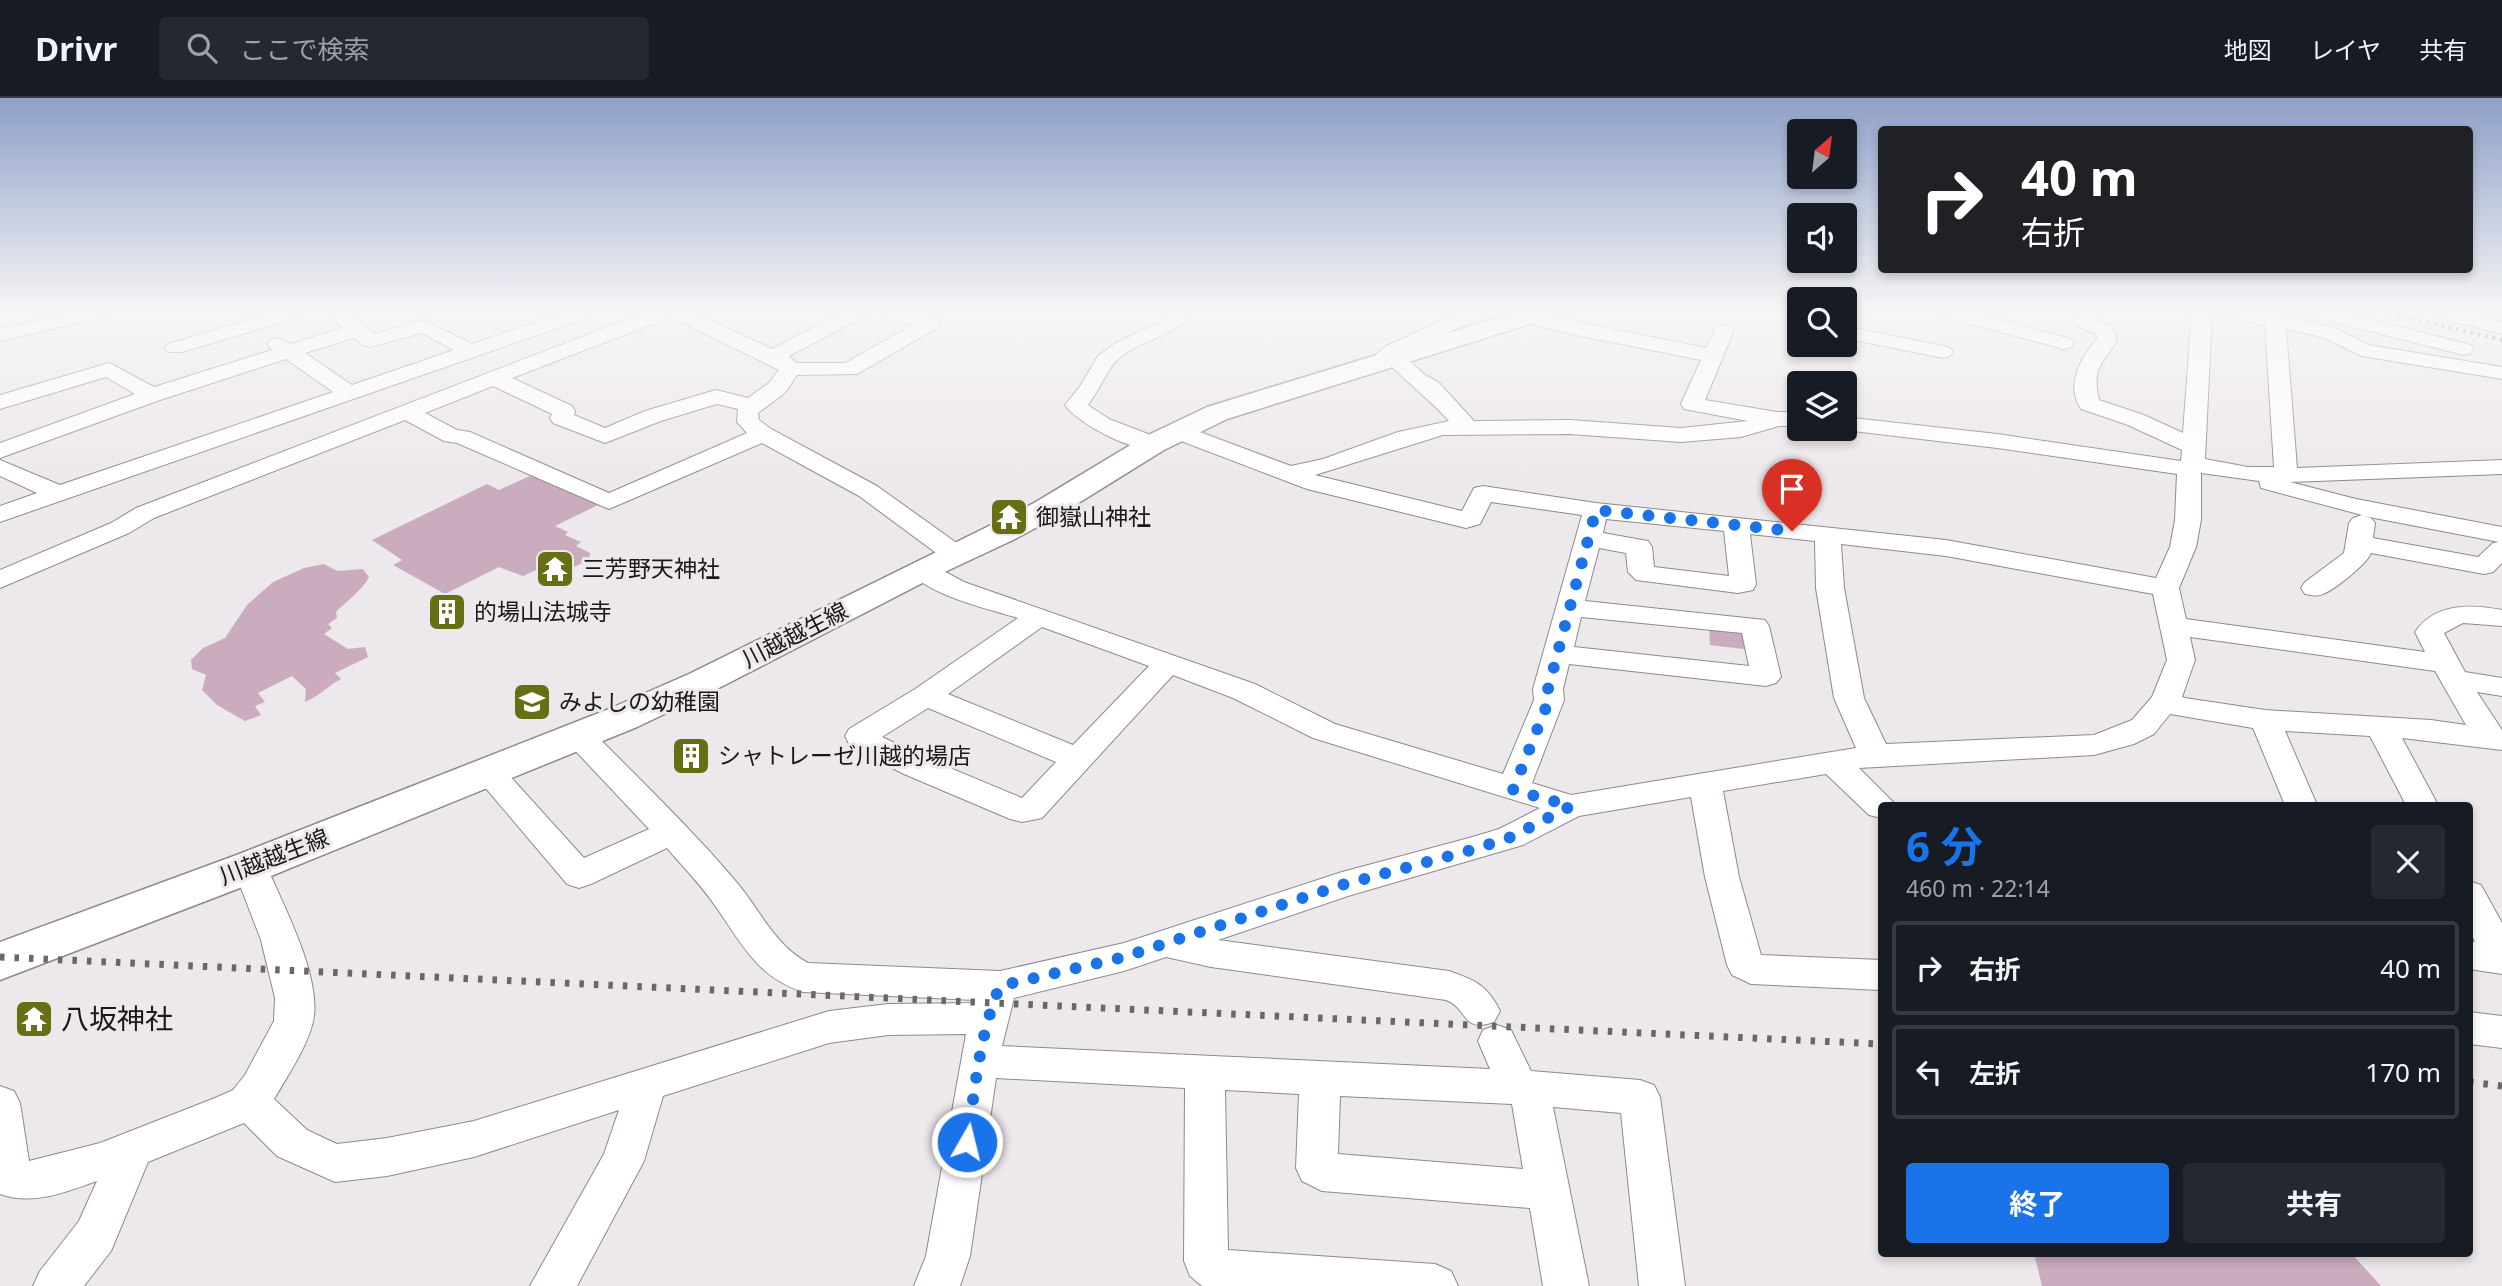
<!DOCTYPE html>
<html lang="ja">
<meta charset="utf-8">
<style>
body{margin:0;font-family:"Noto Sans","Noto Sans JP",sans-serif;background:#242831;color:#f1f3f6;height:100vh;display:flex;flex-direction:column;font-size:26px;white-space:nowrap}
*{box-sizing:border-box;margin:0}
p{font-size:23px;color:#9ea1a6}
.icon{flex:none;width:38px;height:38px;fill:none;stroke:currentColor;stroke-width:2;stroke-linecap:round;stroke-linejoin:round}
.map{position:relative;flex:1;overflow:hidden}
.details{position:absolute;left:1878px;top:704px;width:595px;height:455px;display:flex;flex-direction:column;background:#171b24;border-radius:7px;box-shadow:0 4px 10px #0003}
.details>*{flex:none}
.banner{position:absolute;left:1878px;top:28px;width:595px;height:147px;border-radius:7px;box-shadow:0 4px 10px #0003;background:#202124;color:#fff;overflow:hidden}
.needle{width:46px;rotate:28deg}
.controls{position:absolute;left:1787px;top:21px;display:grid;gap:14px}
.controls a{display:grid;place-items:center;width:70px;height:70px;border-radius:7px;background:#171b24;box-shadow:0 4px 10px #0003;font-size:35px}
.pin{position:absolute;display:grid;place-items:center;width:60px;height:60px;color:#fff;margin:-72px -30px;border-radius:50% 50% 50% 0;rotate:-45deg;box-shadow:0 0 7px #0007}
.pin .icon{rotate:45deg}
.me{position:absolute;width:77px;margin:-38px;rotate:8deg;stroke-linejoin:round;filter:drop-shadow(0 0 5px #0008)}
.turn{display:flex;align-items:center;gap:24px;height:147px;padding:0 28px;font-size:32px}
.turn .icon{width:91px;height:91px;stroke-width:2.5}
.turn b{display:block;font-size:49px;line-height:60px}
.round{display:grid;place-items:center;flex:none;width:74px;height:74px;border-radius:7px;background:#242831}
.summary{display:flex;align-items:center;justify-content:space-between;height:119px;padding:0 28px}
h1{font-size:42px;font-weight:700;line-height:52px;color:#1a73e8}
.button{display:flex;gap:14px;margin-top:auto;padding:14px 28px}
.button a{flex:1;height:80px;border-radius:7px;background:#1a73e8;color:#fff;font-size:28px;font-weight:700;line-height:80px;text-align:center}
.button a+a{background:#242831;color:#f1f3f6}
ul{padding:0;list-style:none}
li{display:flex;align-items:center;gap:21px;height:94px;margin:0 14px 10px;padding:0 14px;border:4px solid #363941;border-radius:7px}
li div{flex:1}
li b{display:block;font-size:26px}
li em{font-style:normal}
header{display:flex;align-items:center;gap:42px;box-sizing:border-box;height:98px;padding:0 35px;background:#171b24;border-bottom:2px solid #363941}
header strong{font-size:33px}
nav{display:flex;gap:38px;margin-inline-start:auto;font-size:24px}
.search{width:490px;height:63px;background:#242831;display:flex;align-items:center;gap:18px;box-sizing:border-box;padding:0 24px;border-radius:7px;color:#9ea1a6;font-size:26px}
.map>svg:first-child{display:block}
.green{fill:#cbacbe}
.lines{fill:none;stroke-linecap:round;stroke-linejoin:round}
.minor-casing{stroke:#8e8a8c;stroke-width:2}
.major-casing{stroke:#8e8a8c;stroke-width:3}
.minor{fill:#fff;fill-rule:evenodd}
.major{fill:#fff;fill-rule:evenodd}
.rail-far1{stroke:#6a6768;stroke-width:4.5;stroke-dasharray:2.5 5;stroke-linecap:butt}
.rail{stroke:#6a6768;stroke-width:7;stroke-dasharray:4.5 10;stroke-linecap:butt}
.route{stroke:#1a73e8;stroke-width:12;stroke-dasharray:0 21.6}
.labels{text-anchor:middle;stroke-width:6;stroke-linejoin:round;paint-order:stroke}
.poi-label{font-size:23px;fill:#1a1819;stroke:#ede8eb;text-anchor:start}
.street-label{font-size:23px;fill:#1a1819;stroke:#ede8eb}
.near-poi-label{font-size:28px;fill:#1a1819;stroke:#ede8eb;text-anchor:start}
</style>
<header>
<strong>Drivr</strong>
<div class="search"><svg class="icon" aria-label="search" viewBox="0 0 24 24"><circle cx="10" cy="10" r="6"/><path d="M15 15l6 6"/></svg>ここで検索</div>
<nav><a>地図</a><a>レイヤ</a><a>共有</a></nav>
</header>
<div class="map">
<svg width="2502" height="1188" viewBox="0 0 2502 1188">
<rect width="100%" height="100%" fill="#ede8eb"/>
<!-- green -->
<g class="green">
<path d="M 532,377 L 598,407 L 555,428 L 568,434 L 565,437 L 581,444 L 576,448 L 590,455 L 589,462 L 574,469 L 560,461 L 523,478 L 499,469 L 445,496 L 393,467 L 402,462 L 372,442 L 487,386 L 499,392 Z"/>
<path d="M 324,466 L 337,473 L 363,471 L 369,479 C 364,490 346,504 336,514 L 337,520 L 328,526 L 332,530 L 324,536 L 348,551 L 365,549 L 368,559 L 335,575 L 341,581 C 327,588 320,598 305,604 L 306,591 L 292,578 L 258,595 L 265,604 L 255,608 L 261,617 L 245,623 L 217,607 L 202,592 L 206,577 L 192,571 L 191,562 L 203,550 L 225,540 L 247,507 L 273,484 L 304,470 Z"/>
<path d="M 1709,528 L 1740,532 L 1751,541 L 1752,552 L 1710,547 Z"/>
<path d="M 2034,1155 L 2351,1155 L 2381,1188 L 2042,1188 Z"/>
</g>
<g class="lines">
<defs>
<g id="minor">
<path d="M 76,214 L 112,214 L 109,218 L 0,243 L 0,231 Z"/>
<path d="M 275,214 L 306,214 L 303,218 L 182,254 L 168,254 L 165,250 L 168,246 Z"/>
<path d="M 326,214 L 348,214 L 374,236 L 424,222 L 472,246 L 566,214 L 595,214 L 592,218 L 0,424 L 0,408 L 37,395 L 0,378 L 0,362 L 60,387 L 333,294 L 286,261 L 160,302 L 0,360 L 0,345 L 135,296 L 106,279 L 0,311 L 0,297 L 109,265 L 154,289 L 272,252 L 267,246 L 270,242 L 277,240 L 291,246 L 343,230 ZM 422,235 L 454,252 L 352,287 L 305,255 L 354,240 L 363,247 L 370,249 Z"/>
<path d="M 647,214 L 693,214 L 772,251 L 843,214 L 868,214 L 865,218 L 789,258 L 796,265 L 845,265 L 913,227 L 880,218 L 877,214 C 895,214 927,211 940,226 L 937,230 L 857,276 L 797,277 L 785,295 L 758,315 L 759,322 L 771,331 L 877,388 L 965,451 L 969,457 L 965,463 L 956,465 L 947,463 L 859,398 L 762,345 L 609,411 L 457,345 L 444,343 L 405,322 L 154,420 L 129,435 L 0,490 L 0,472 L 111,425 L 136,410 ZM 671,219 L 779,272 L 769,285 L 748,300 L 716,292 L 645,313 L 605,330 L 574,317 L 575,313 L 572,308 L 512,280 ZM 493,288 L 552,316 L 550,320 L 553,325 L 605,345 L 661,323 L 717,306 L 738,311 L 737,324 L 747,335 L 609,395 L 470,334 L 457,332 L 425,315 Z"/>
<path d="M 1173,214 L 1194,214 C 1174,241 1137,241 1115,264 C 1107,273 1098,294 1088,307 L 1109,321 L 1161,341 L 1165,346 L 1161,351 C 1138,357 1079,327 1065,307 L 1081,287 L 1098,258 L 1114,246 L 1165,222 Z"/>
<path d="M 1461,214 L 1487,214 L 1484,218 L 1402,256 L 1425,277 L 1438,284 L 1474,323 L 1570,322 L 1681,330 L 1748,323 L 1684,311 L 1681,306 L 1701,262 L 1561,234 L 1521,223 L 1518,219 L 1521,215 L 1531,214 L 1706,250 L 1717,228 L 1731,228 L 1734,232 L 1705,302 L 1777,314 L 1799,314 L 1799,328 L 1779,328 L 1741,339 L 1681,344 L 1570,336 L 1443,337 L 1315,377 L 1462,413 L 1474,390 L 1483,388 L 1596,405 L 1946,442 L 2156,480 L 2170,449 L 2175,422 L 2177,376 L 1997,350 L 1836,331 L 1844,331 L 1844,319 L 1997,336 L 2181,363 L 2182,352 L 2128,327 L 2081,311 C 2065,287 2081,259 2097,241 L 2096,236 L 2077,228 L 2074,224 L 2076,214 L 2096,214 L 2095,221 L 2112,229 L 2117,241 C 2104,267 2091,267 2099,302 L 2144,317 L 2183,335 L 2192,214 L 2212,214 L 2205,361 L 2248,369 L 2274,369 L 2265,227 L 2222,218 L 2219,214 L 2258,214 L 2275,217 L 2335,230 L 2368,247 L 2502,269 L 2502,281 L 2362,258 L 2322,239 L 2286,231 L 2297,370 L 2502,362 L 2502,376 L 2290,384 L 2356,401 L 2502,429 L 2502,465 L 2493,474 L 2484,476 L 2371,455 C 2367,466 2334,492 2323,496 C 2316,499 2312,497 2305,496 L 2301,490 L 2305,484 L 2344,455 L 2349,425 L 2353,420 L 2362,417 L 2261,390 L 2259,383 L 2201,375 L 2201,422 L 2196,449 L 2179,490 L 2186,521 L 2425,554 L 2415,534 C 2435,505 2470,506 2502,512 L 2502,528 L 2463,525 L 2444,535 L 2465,574 L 2502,580 L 2502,598 L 2477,594 L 2502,632 L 2502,652 L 2402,640 L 2438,707 L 2406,707 L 2370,638 L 2285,633 L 2317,707 L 2285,707 L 2253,630 L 2170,616 L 2154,636 L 2134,646 L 2094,657 L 1859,670 L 1896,707 L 1881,707 L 1881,720 L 1869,717 L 1826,676 L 1723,693 L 1739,779 L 1761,857 L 1881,862 L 1881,892 L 1751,886 L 1732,877 L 1727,867 L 1705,779 L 1691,699 L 1579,718 L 1523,747 L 1348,798 L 1218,842 L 1449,873 C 1475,882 1487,887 1500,913 L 1494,924 C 1461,935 1469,911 1446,902 L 1211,869 L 1166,859 L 1124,873 L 1014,900 L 1002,948 L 1490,971 L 1478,943 L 1483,932 L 1497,927 L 1511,932 L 1531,973 L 1640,982 L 1654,987 L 1660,999 L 1685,1188 L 1639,1188 L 1621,1015 L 1553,1009 L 1589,1188 L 1543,1188 L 1530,1110 L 1322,1093 L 1302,1083 L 1296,1070 L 1299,996 L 1225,992 L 1228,1152 L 1435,1166 L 1451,1173 L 1458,1188 L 1202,1188 L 1190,1178 L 1184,1163 L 1185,990 L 996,980 L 970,1158 L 960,1188 L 914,1188 L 926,1158 L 966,936 L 888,937 L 829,945 L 663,998 L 644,1063 L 577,1188 L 530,1188 L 604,1056 L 619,1012 L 474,1059 L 387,1078 L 335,1084 L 277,1058 L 244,1025 L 148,1064 L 111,1153 L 84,1188 L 33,1188 L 40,1173 L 79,1123 L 97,1083 C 66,1094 32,1108 0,1096 L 0,988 L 14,993 L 20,1005 L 29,1063 L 100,1045 L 215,1000 L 233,992 L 245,977 L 274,923 L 275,900 L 261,842 L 233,769 L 238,760 L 250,757 L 262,760 L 267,769 C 284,809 319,874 314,918 C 311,943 287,979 274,1001 L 307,1032 L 337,1046 L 387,1040 L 474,1023 L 829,913 L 888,906 L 974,905 L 975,902 L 803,894 C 756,878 743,847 716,809 C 702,788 683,769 667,750 L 591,786 L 579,790 L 567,786 L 472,674 L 477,666 L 488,663 L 499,666 L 584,760 L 649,731 L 568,645 L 564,638 L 568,631 L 579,628 L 590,631 C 640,682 692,731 738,786 C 761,814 775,847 808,865 L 1000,873 L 1124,845 L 1342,774 L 1469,740 L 1499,731 L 1540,710 L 1313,640 L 1233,600 L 1173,577 L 1042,720 L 1022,724 L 1010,721 L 904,676 L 850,648 L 845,638 L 849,631 L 915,591 L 1018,520 C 989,511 926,497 909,472 L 913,466 L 922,464 L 931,466 L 964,484 L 1255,586 L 1335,626 L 1503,676 L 1534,602 L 1533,591 L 1582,417 L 1491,404 L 1480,426 L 1466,430 L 1307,391 L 1168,338 L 1165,333 L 1168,328 L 1184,328 L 1291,368 L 1323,361 L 1398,334 L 1449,323 C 1430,302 1409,286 1389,266 L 1379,270 L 1372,268 L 1368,264 L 1386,248 ZM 2364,418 L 2499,444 L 2493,445 L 2478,459 L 2373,440 L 2375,425 L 2371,420 ZM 1606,421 L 1724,433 L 1729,478 L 1654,469 L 1652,449 L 1648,443 L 1603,435 ZM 1750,436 L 1815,443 L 1816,490 L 1834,600 L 1856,650 L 1571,697 L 1532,685 L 1564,602 L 1563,591 L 1569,566 L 1766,588 L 1776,585 L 1781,579 L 1769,528 L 1765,522 L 1585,503 L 1599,450 L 1626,455 L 1628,474 L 1636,482 L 1738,495 L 1753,492 L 1756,486 ZM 1841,446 L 1946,458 L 2153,496 L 2167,562 L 2152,599 L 2132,622 L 2094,637 L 1886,646 L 1864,600 L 1844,490 ZM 1581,519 L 1742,535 L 1749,568 L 1574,549 ZM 1042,529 L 1149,568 L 1073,647 L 948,596 ZM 2190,539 L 2435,573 L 2466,627 L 2431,622 L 2265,612 L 2185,600 L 2182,599 L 2195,562 ZM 928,610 L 1056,664 L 1022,700 L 926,660 L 882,639 ZM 1340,998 L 1512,1006 L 1523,1071 L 1338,1056 Z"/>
<path d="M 1792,214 L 1799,214 L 1799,232 L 1788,228 L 1785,224 Z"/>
<path d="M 1937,214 L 1969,214 L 2071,241 L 2074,245 L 2071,249 L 2064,251 L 1940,218 Z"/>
<path d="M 2307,214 L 2340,214 L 2471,247 L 2474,251 L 2471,255 L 2464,257 L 2310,218 Z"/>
<path d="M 2430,214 L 2463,214 L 2502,224 L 2502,236 L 2433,218 Z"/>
<path d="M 1844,228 L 1943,248 L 1950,250 L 1953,254 L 1950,258 L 1943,260 L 1844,240 Z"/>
<path d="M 2469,783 L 2481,787 L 2502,825 L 2502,876 L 2469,871 L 2469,843 L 2475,844 L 2469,831 Z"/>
<path d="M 2469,914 L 2502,918 L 2502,950 L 2469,946 Z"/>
</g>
<path id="major" d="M 1517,214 L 1556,214 L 1552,219 L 1227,321 L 1164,352 L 1056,419 L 1013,442 L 934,479 L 715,592 L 637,629 L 266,780 L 0,882 L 0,844 L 234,758 L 609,611 L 689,576 L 989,428 L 1034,405 L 1142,340 L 1207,309 Z"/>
</defs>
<!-- minor casing -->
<use href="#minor" class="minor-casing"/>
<!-- major casing -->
<use href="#major" class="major-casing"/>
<!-- minor -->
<use href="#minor" class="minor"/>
<!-- major -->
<use href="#major" class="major"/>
<!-- rail-far1 -->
<path class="rail-far1" d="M 2383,214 L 2502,242"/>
<!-- rail -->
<g class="rail">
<path d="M 0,859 L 1881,946"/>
<path d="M 2469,984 L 2502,988"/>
</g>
</g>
<!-- sky -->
<linearGradient id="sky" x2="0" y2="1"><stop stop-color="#8da0c7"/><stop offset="0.56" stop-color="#f7f5f6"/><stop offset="1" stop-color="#f7f5f6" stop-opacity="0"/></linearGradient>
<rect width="2502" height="380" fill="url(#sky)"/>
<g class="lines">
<!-- route -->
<path class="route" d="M 967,1044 C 975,992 979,937 1000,888 L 1124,859 L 1342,787 L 1475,751 L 1511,739 L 1571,708 L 1513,692 L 1549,602 L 1548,591 L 1596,412 L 1792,433"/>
</g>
<!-- icons -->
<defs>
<symbol id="temple-square" viewBox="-11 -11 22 22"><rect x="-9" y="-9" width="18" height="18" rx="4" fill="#686e14" stroke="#ede8eb"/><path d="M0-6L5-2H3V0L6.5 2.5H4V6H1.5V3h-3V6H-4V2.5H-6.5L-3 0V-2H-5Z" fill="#fff"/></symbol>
<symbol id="building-square" viewBox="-11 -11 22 22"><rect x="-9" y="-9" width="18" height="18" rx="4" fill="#686e14" stroke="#ede8eb"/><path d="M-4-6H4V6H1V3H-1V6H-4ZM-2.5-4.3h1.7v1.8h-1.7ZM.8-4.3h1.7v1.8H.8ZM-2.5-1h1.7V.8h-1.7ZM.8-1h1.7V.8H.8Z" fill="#fff"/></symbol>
<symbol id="school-square" viewBox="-11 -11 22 22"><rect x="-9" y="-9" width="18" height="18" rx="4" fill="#686e14" stroke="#ede8eb"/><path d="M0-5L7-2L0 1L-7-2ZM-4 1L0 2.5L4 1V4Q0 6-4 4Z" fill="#fff"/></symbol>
</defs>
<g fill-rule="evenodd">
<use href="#temple-square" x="987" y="397" width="44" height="44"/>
<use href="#temple-square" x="533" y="449" width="44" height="44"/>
<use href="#building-square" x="425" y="492" width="44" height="44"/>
<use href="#school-square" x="510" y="582" width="44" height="44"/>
<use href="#building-square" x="669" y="636" width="44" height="44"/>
<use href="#temple-square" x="12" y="899" width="44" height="44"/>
</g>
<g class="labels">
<!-- poi labels -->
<g class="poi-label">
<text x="1036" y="427">御嶽山神社</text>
<text x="582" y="479">三芳野天神社</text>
<text x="474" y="522">的場山法城寺</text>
<text x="559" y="612">みよしの幼稚園</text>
<text x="718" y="666">シャトレーゼ川越的場店</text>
</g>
<!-- street labels -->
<g class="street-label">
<text transform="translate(795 537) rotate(-27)" y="8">川越越生線</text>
<text transform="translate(274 759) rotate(-21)" y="8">川越越生線</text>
</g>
<!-- near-poi labels -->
<g class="near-poi-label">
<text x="61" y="931">八坂神社</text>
</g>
</g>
</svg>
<div class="controls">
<a><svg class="needle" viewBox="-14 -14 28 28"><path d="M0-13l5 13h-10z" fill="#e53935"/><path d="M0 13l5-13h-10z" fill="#9ea1a6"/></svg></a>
<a><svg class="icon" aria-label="sound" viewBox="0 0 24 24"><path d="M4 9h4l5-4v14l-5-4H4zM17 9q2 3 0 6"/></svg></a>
<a><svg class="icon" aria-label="search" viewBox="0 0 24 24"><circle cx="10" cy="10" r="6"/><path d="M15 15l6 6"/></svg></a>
<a><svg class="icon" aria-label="layers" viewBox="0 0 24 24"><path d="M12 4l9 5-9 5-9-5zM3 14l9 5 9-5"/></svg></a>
</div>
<div class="pin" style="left:1792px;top:433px;background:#d93025"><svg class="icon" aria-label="arrive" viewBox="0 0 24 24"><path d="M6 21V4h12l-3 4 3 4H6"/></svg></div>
<svg class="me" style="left:967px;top:1044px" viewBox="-20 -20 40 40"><circle r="17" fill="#1a73e8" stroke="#fff" stroke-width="3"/><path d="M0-11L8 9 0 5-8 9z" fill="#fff"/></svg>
<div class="banner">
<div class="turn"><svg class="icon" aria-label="right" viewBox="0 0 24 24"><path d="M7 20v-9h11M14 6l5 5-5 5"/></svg><div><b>40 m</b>右折</div></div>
</div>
<section class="details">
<div class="summary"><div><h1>6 分</h1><p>460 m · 22:14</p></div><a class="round"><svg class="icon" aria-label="close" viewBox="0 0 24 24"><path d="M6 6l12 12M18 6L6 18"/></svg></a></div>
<ul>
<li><svg class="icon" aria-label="right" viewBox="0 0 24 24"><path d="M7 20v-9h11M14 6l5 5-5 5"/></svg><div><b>右折</b></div><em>40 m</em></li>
<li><svg class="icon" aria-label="left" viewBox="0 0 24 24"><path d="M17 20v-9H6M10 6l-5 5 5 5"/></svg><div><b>左折</b></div><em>170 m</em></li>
</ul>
<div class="button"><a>終了</a><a>共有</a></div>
</section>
</div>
